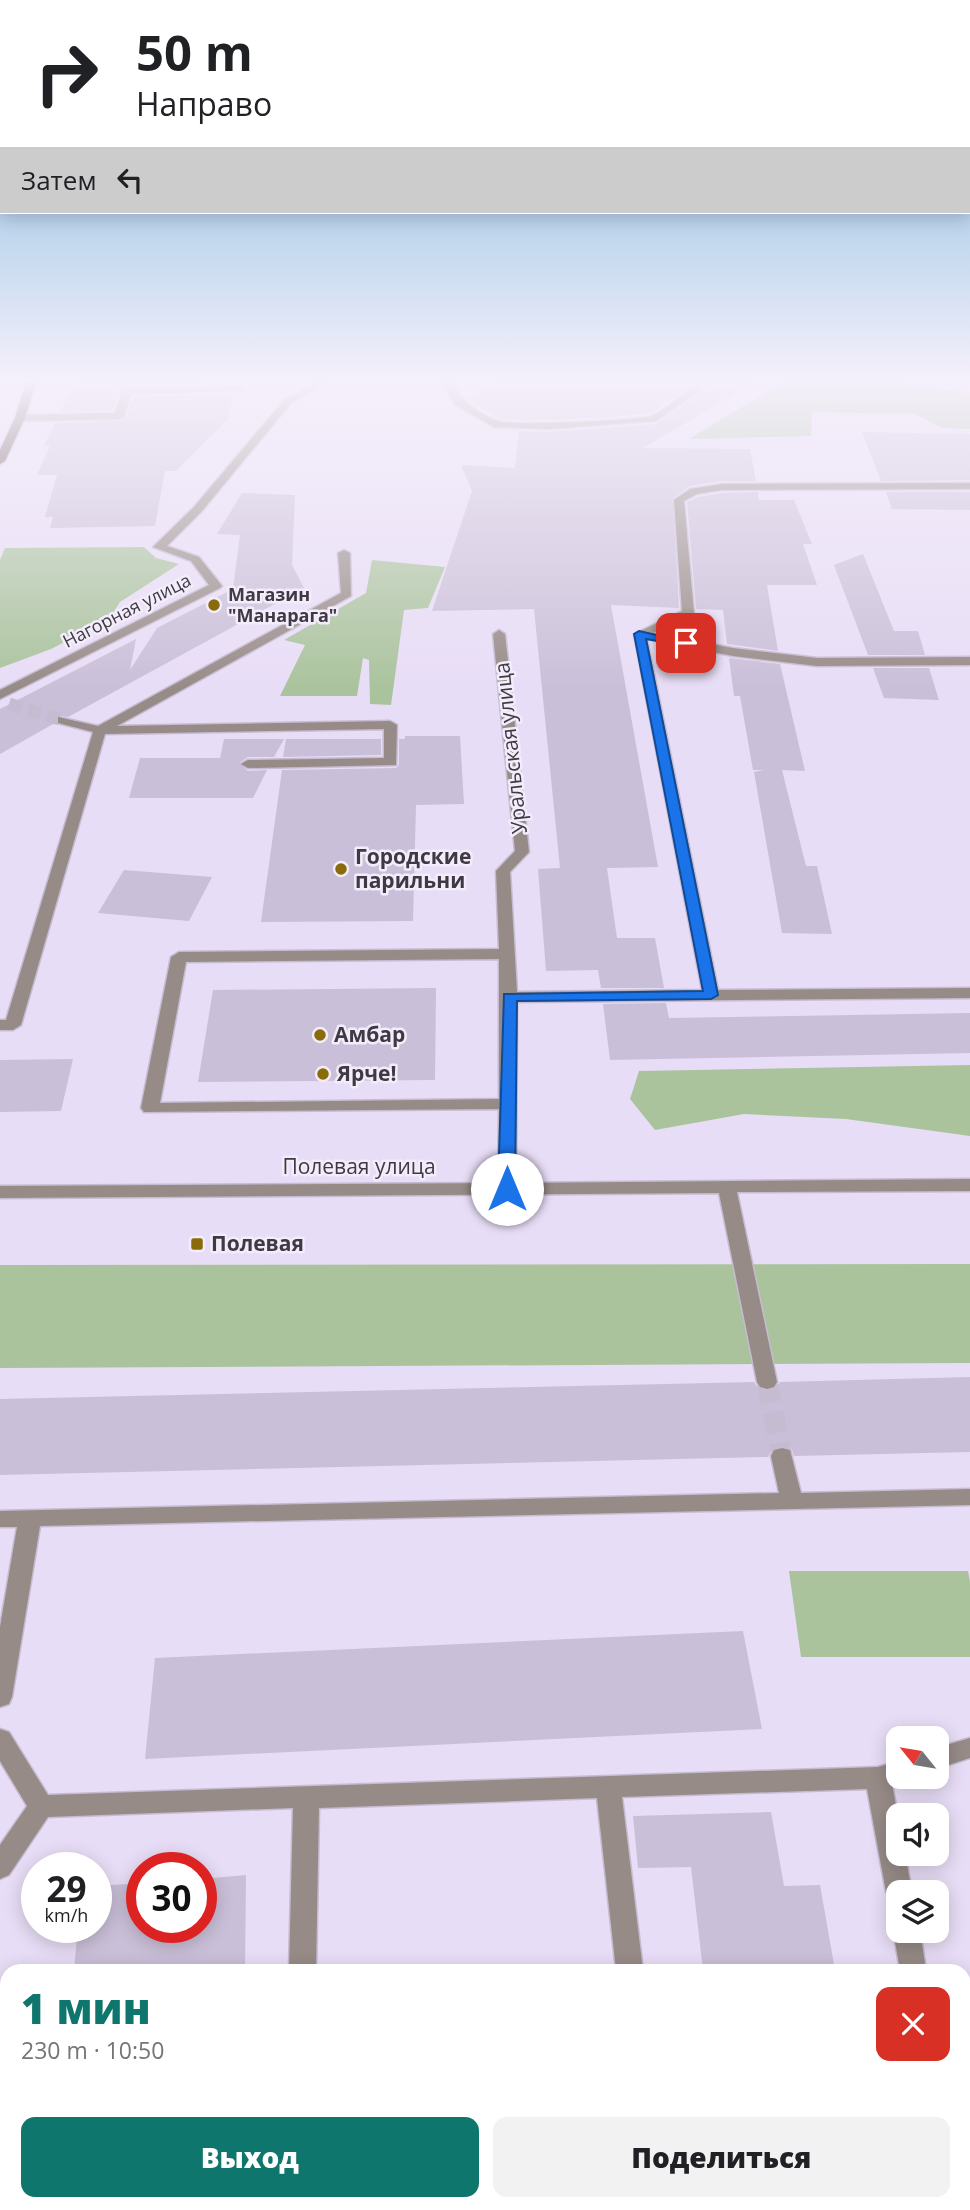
<!DOCTYPE html>
<html lang="ru">
<meta charset="utf-8">
<style>
body{margin:0;font-family:"Open Sans",sans-serif;background:#f2f2f2;color:#202124;height:100vh;display:flex;flex-direction:column;font-size:26px;white-space:nowrap}
*{box-sizing:border-box;margin:0}
p{font-size:23px;color:#757577}
.icon{flex:none;width:38px;height:38px;fill:none;stroke:currentColor;stroke-width:2;stroke-linecap:round;stroke-linejoin:round}
.map{position:relative;flex:1;overflow:hidden}
.side{position:absolute;left:0px;top:1964px;width:971px;height:247px;display:flex;flex-direction:column;background:#fff;border-radius:21px 21px 0 0;box-shadow:0 4px 18px #0003}
.side>*{flex:none}
.banner{position:absolute;left:0px;top:0px;width:971px;height:214px;box-shadow:0 4px 18px #0003;background:#fff;color:#202124;overflow:hidden}
.needle{width:46px;rotate:300deg}
.buttons{position:absolute;left:886px;top:1726px;display:grid;gap:14px}
.buttons a{display:grid;place-items:center;width:63px;height:63px;border-radius:14px;background:#fff;box-shadow:0 4px 18px #0003;font-size:35px}
.speed{position:absolute;left:21px;top:1852px;display:flex;gap:14px;font-size:35px;font-weight:700;text-align:center}
.speed>*{display:grid;place-content:center;width:91px;height:91px;border-radius:50%;background:#fff;box-shadow:0 4px 18px #0003;line-height:1}
.speed small{font-size:18px;font-weight:400}
.speed .limit{border:10px solid #d22;background:#fff;color:#111}
.pin{position:absolute;display:grid;place-items:center;width:60px;height:60px;color:#fff;margin:-30px;border-radius:14px;box-shadow:0 4px 10px #0006}
.me{position:absolute;width:77px;margin:-38px;rotate:0deg;stroke-linejoin:round;filter:drop-shadow(0 0 5px #0008)}
.turn{display:flex;align-items:center;gap:24px;height:147px;padding:0 21px;font-size:32px}
.turn .icon{width:91px;height:91px;stroke-width:2.5}
.turn b{display:block;font-size:49px;line-height:60px}
.then{display:flex;align-items:center;height:66px;padding:0 21px;background:#0003;gap:14px;font-size:26px}
.round{display:grid;place-items:center;flex:none;width:74px;height:74px;border-radius:14px;background:#f2f2f2}
.overview{display:flex;align-items:center;justify-content:space-between;height:119px;padding:0 21px}
h1{font-size:42px;font-weight:800;line-height:52px;color:#0f766e}
.cta{display:flex;gap:14px;margin-top:auto;padding:14px 21px}
.cta a{flex:1;height:80px;border-radius:14px;background:#0f766e;color:#fff;font-size:28px;font-weight:800;line-height:80px;text-align:center}
.cta a+a{background:#f2f2f2;color:#202124}
.map>svg:first-child{display:block}
.green{fill:#aac39c}
.building{fill:#cabfd8}
.lines{fill:none;stroke-linecap:round;stroke-linejoin:round}
.minor-tunnel-far1{stroke:#c6bcd2;stroke-width:13;stroke-dasharray:13 7;stroke-linecap:butt}
.minor-tunnel{stroke:#c6bcd2;stroke-width:21;stroke-dasharray:21 10;stroke-linecap:butt}
.minor-casing{stroke:#c6bcd2;stroke-width:3}
.major-casing{stroke:#c6bcd2;stroke-width:3}
.minor{fill:#978b87;fill-rule:evenodd}
.major{fill:#59453d;fill-rule:evenodd}
.route{fill:#1a73e8;stroke:#114b97;stroke-width:2}
.poi-dot{fill:#896b09;stroke:#f3ecfb;stroke-width:2.5}
.labels{text-anchor:middle;stroke-width:5;stroke-linejoin:round;paint-order:stroke}
.far-poi-label{font-size:18px;font-weight:bold;fill:#3e3943;stroke:#f3ecfb;text-anchor:start}
.far-street-label{font-size:18px;fill:#3e3943;stroke:#f3ecfb}
.street-label{font-size:21px;fill:#3e3943;stroke:#f3ecfb}
.poi-label{font-size:21px;font-weight:bold;fill:#3e3943;stroke:#f3ecfb;text-anchor:start}
</style>
<div class="map">
<svg width="970" height="2210" viewBox="0 0 970 2210">
<rect width="100%" height="100%" fill="#e8ddf6"/>
<!-- green -->
<g class="green">
<path d="M 787,380 L 882,380 L 970,393 L 970,429 L 942,428 L 915,414 L 812,412 L 811,436 L 689,439 Z"/>
<path d="M 144,547 L 156,558 L 179,564 L 120,602 L 109,619 L 51,649 L 0,668 L 0,560 L 5,548 Z"/>
<path d="M 372,560 L 445,567 L 428,608 L 404,610 L 391,705 L 370,704 L 369,660 L 363,658 L 357,696 L 280,696 L 305,645 L 284,640 L 366,593 Z"/>
<path d="M 970,1065 L 970,1136 L 846,1119 L 744,1114 L 655,1130 L 630,1099 L 639,1071 Z"/>
<path d="M 970,1264 L 970,1363 L 0,1368 L 0,1265 Z"/>
<path d="M 789,1571 L 968,1571 L 970,1582 L 970,1657 L 801,1657 Z"/>
</g>
<!-- building -->
<g class="building">
<path d="M 76,380 L 236,380 L 235,383 L 127,385 L 119,390 L 113,410 L 61,412 Z"/>
<path d="M 498,380 L 702,380 L 650,413 L 600,418 L 524,420 L 498,418 L 467,399 Z"/>
<path d="M 719,380 L 759,380 L 643,448 L 750,449 L 756,481 L 722,481 L 690,486 L 673,498 L 679,608 L 611,605 L 658,867 L 607,868 L 617,938 L 655,938 L 664,988 L 601,988 L 598,970 L 546,971 L 538,869 L 560,868 L 534,609 L 432,611 L 472,491 L 461,465 L 515,468 L 519,431 L 547,432 L 656,424 Z"/>
<path d="M 233,394 L 229,418 L 176,471 L 165,471 L 155,526 L 50,528 L 53,517 L 45,517 L 57,475 L 37,475 L 50,446 L 44,446 L 55,423 L 120,421 L 127,417 L 133,397 Z"/>
<path d="M 862,432 L 970,434 L 970,480 L 881,481 Z"/>
<path d="M 758,492 L 759,500 L 794,500 L 812,544 L 803,544 L 817,585 L 767,585 L 778,651 L 727,644 L 723,610 L 696,609 L 687,502 L 698,497 L 722,493 Z"/>
<path d="M 886,492 L 970,492 L 970,510 L 892,509 Z"/>
<path d="M 242,493 L 295,495 L 292,565 L 304,588 L 68,717 L 56,715 L 55,723 L 0,754 L 0,709 L 136,639 L 130,670 L 157,628 L 233,589 L 240,535 L 217,534 Z"/>
<path d="M 863,554 L 894,631 L 918,631 L 925,655 L 868,655 L 834,565 Z"/>
<path d="M 729,658 L 780,664 L 805,771 L 782,770 L 806,866 L 817,866 L 832,934 L 782,933 L 754,772 L 764,770 L 753,770 L 740,696 L 734,696 Z"/>
<path d="M 873,668 L 929,668 L 939,700 L 884,698 Z"/>
<path d="M 405,736 L 460,736 L 464,804 L 416,805 L 413,921 L 261,922 L 282,770 L 396,768 L 399,765 L 399,739 L 405,739 Z"/>
<path d="M 224,739 L 284,739 L 274,757 L 248,757 L 239,763 L 248,771 L 267,770 L 253,798 L 129,798 L 140,758 L 220,758 Z"/>
<path d="M 286,739 L 381,739 L 381,755 L 283,757 Z"/>
<path d="M 124,870 L 212,877 L 189,921 L 98,913 Z"/>
<path d="M 436,988 L 435,1080 L 198,1082 L 213,990 Z"/>
<path d="M 666,1003 L 669,1018 L 970,1013 L 970,1053 L 610,1060 L 603,1004 Z"/>
<path d="M 73,1059 L 61,1111 L 0,1112 L 0,1060 Z"/>
<path d="M 970,1377 L 970,1452 L 794,1456 L 791,1447 L 781,1445 L 772,1449 L 768,1457 L 0,1475 L 0,1399 L 754,1382 L 759,1390 L 768,1392 L 776,1388 L 780,1382 Z"/>
<path d="M 743,1631 L 762,1729 L 145,1759 L 155,1658 Z"/>
<path d="M 771,1812 L 784,1886 L 820,1885 L 835,1970 L 703,1970 L 691,1867 L 638,1868 L 633,1816 Z"/>
<path d="M 246,1875 L 245,1970 L 74,1970 L 78,1927 L 96,1927 L 96,1886 L 142,1883 L 142,1927 L 201,1927 L 201,1879 Z"/>
</g>
<g class="lines">
<!-- minor-tunnel-far1 -->
<path class="minor-tunnel-far1" d="M 9,704 L 63,720"/>
<!-- minor-tunnel -->
<path class="minor-tunnel" d="M 767,1382 L 782,1456"/>
<defs>
<g id="minor">
<path d="M 321,380 L 333,380 L 291,403 L 202,511 L 167,546 L 199,557 L 222,586 L 220,588 L 0,699 L 0,690 L 209,585 L 191,561 L 153,547 L 194,507 L 285,399 Z"/>
<path d="M 440,380 L 450,380 C 462,401 474,411 497,421 C 508,426 639,421 651,416 C 674,407 690,380 716,380 L 656,421 L 547,429 L 494,427 L 455,405 Z"/>
<path d="M 240,386 L 245,389 L 243,391 L 131,394 L 124,416 L 119,419 L 20,421 L 15,418 L 20,415 L 115,413 L 122,391 L 127,388 Z"/>
<path d="M 970,483 L 970,489 L 722,490 L 697,494 L 684,501 L 694,613 L 653,633 L 733,648 L 817,658 L 970,657 L 970,665 L 817,666 L 733,656 L 647,639 L 718,990 L 970,988 L 970,998 L 517,1002 L 516,1183 L 970,1179 L 970,1191 L 737,1192 L 777,1382 L 774,1387 L 767,1389 L 760,1387 L 757,1382 L 719,1193 L 0,1198 L 0,1186 L 498,1183 L 499,1109 L 144,1112 L 141,1108 L 171,957 L 179,952 L 499,949 L 496,871 L 515,851 L 493,634 L 499,630 L 505,634 L 529,852 L 510,872 L 517,992 L 702,990 L 634,634 L 682,611 L 674,500 L 690,489 L 722,484 ZM 499,959 L 499,1099 L 160,1103 L 186,962 Z"/>
<path d="M 344,550 L 350,553 L 351,596 L 117,726 L 390,721 L 397,725 L 396,765 L 248,768 L 241,764 L 248,760 L 384,758 L 384,729 L 105,734 L 21,1025 L 13,1030 L 0,1030 L 0,1020 L 6,1020 L 93,732 L 58,723 L 58,717 L 98,726 L 341,593 L 338,553 Z"/>
<path d="M 782,1448 L 790,1450 L 801,1493 L 970,1489 L 970,1505 L 40,1526 L 12,1697 L 9,1704 L 0,1707 L 0,1627 L 17,1527 L 0,1527 L 0,1511 L 779,1493 L 771,1456 L 774,1450 Z"/>
<path d="M 0,1729 L 9,1732 L 48,1795 L 878,1767 L 898,1761 L 898,1776 L 908,1776 L 907,1780 L 892,1784 L 898,1816 L 898,1853 L 905,1853 L 912,1892 L 898,1892 L 898,1903 L 890,1900 L 886,1892 L 867,1789 L 622,1797 L 643,1970 L 616,1970 L 597,1798 L 319,1808 L 316,1970 L 289,1970 L 293,1808 L 48,1817 L 9,1875 L 0,1879 L 0,1845 L 27,1806 L 0,1761 Z"/>
<path d="M 970,1738 L 970,1758 L 936,1769 L 936,1748 Z"/>
<path d="M 896,1921 L 898,1930 L 920,1930 L 926,1970 L 900,1970 L 893,1930 Z"/>
<path d="M 964,2192 L 970,2203 L 970,2210 L 941,2210 L 940,2203 L 964,2203 Z"/>
<rect x="280" y="2203" width="30" height="7"/>
<path d="M 569,2203 L 672,2203 L 670,2210 L 566,2210 Z"/>
</g>
<path id="major" d="M 27,380 L 37,380 L 25,418 L 5,461 L 0,464 L 0,450 L 15,418 Z"/>
</defs>
<!-- minor casing -->
<use href="#minor" class="minor-casing"/>
<!-- major casing -->
<use href="#major" class="major-casing"/>
<!-- minor -->
<use href="#minor" class="minor"/>
<!-- major -->
<use href="#major" class="major"/>
</g>
<!-- sky -->
<linearGradient id="sky" x2="0" y2="1"><stop stop-color="#6caeda"/><stop offset="0.55" stop-color="#f5f0fb"/><stop offset="1" stop-color="#f5f0fb" stop-opacity="0"/></linearGradient>
<rect width="970" height="690" fill="url(#sky)"/>
<!-- route -->
<path class="route" d="M 639,631 L 692,643 L 686,646 L 646,639 L 718,995 L 711,999 L 517,1001 L 515,1189 L 507,1194 L 498,1189 L 504,994 L 703,991 L 634,634 Z"/>
<!-- markers -->
<g class="poi-dot">
<circle cx="214" cy="605" r="7"/>
<circle cx="341" cy="869" r="7"/>
<circle cx="320" cy="1035" r="7"/>
<circle cx="323" cy="1074" r="7"/>
<rect x="190" y="1237" width="14" height="14" rx="3.5"/>
</g>
<g class="labels">
<!-- far-poi labels -->
<g class="far-poi-label">
<text x="228" y="601">Магазин<tspan x="228" dy="21">"Манарага"</tspan></text>
</g>
<!-- far-street labels -->
<g class="far-street-label">
<text transform="translate(127 611) rotate(-27)" y="6">Нагорная улица</text>
</g>
<!-- street labels -->
<g class="street-label">
<text transform="translate(511 748) rotate(-96)" y="7">Уральская улица</text>
<text x="359" y="1174">Полевая улица</text>
</g>
<!-- poi labels -->
<g class="poi-label">
<text x="355" y="864">Городские<tspan x="355" dy="24">парильни</tspan></text>
<text x="334" y="1042">Амбар</text>
<text x="337" y="1081">Ярче!</text>
<text x="211" y="1251">Полевая</text>
</g>
</g>
</svg>
<div class="buttons">
<a><svg class="needle" viewBox="-14 -14 28 28"><path d="M0-13l5 13h-10z" fill="#e53935"/><path d="M0 13l5-13h-10z" fill="#757577"/></svg></a>
<a><svg class="icon" aria-label="sound" viewBox="0 0 24 24"><path d="M4 9h4l5-4v14l-5-4H4zM17 9q2 3 0 6"/></svg></a>
<a><svg class="icon" aria-label="layers" viewBox="0 0 24 24"><path d="M12 4l9 5-9 5-9-5zM3 14l9 5 9-5"/></svg></a>
</div>
<div class="speed"><div>29<small>km/h</small></div><div class="limit">30</div></div>
<div class="pin" style="left:686px;top:643px;background:#d93025"><svg class="icon" aria-label="arrive" viewBox="0 0 24 24"><path d="M6 21V4h12l-3 4 3 4H6"/></svg></div>
<svg class="me" style="left:507px;top:1189px" viewBox="-20 -20 40 40"><circle r="19" fill="#fff"/><path d="M0-13L10 11 0 6-10 11z" fill="#1a73e8"/></svg>
<div class="banner">
<div class="turn"><svg class="icon" aria-label="right" viewBox="0 0 24 24"><path d="M7 20v-9h11M14 6l5 5-5 5"/></svg><div><b>50 m</b>Направо</div></div>
<div class="then">Затем<svg class="icon" aria-label="left" viewBox="0 0 24 24"><path d="M17 20v-9H6M10 6l-5 5 5 5"/></svg></div>
</div>
<section class="side">
<div class="overview"><div><h1>1 мин</h1><p>230 m · 10:50</p></div><a class="round" style="background:#d93025;color:#fff"><svg class="icon" aria-label="close" viewBox="0 0 24 24"><path d="M6 6l12 12M18 6L6 18"/></svg></a></div>
<div class="cta"><a>Выход</a><a>Поделиться</a></div>
</section>
</div>
